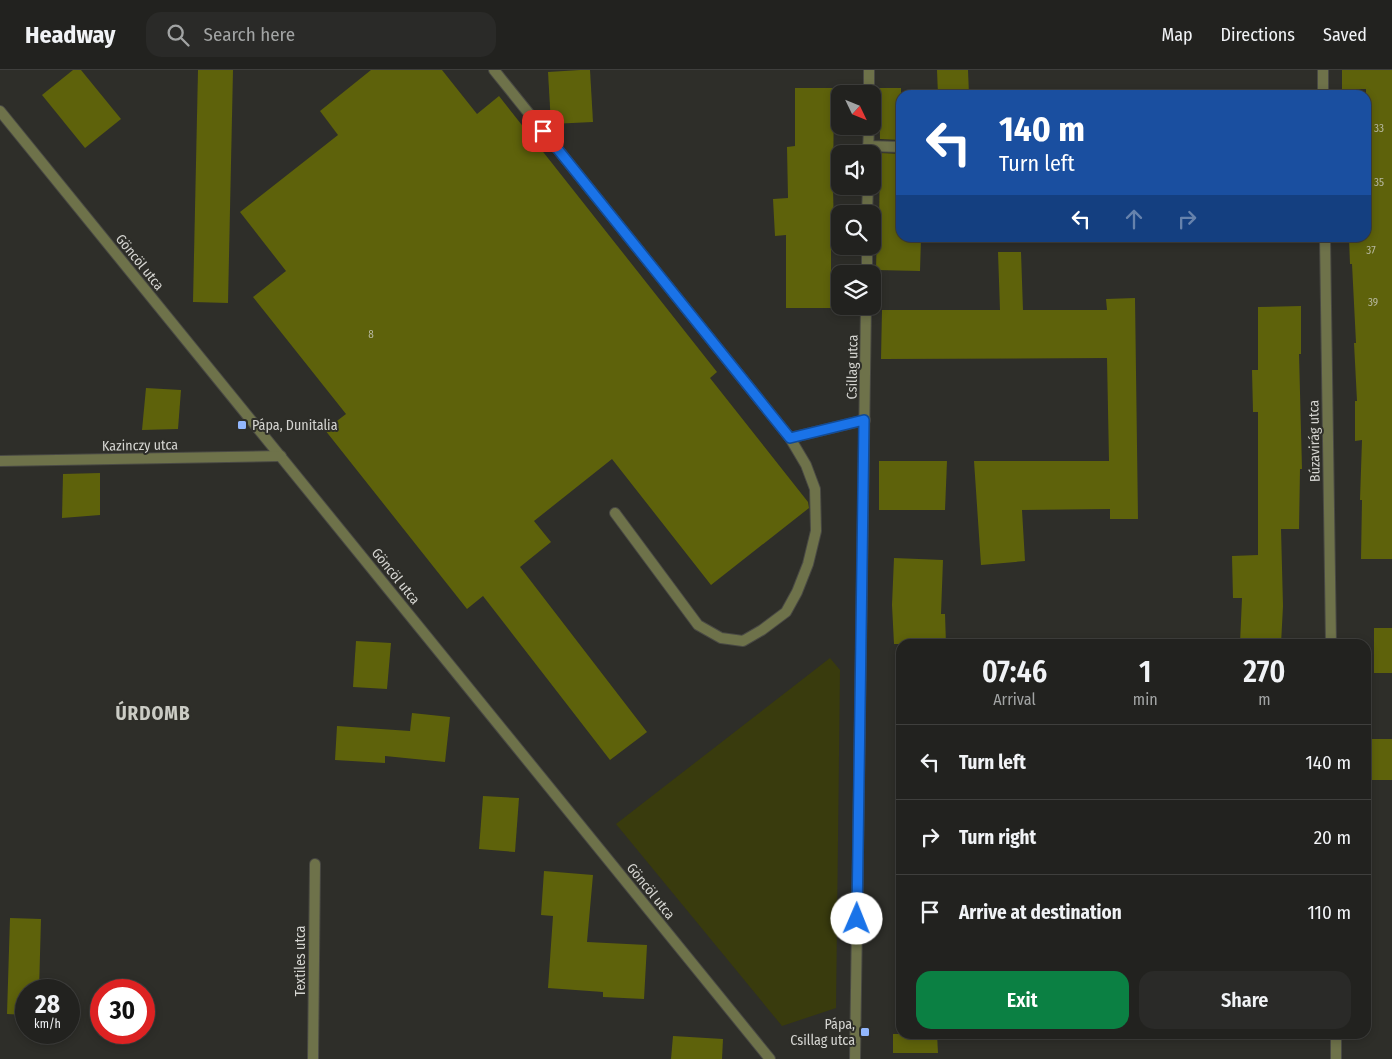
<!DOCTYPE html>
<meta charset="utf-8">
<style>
body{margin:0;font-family:"Fira Sans Condensed",sans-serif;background:#2a2a28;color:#f1f3f6;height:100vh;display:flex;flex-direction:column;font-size:19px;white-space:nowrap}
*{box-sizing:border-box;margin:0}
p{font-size:16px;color:#a2a4a4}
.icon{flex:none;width:28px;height:28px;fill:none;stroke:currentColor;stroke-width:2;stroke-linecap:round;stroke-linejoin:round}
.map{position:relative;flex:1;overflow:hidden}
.panel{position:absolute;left:896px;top:569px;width:475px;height:400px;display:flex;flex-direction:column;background:#22221f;border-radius:15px;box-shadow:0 2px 8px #0003,0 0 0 1px #3f3f3d}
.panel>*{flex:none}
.top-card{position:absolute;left:896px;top:20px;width:475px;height:152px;border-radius:15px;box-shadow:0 2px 8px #0003,0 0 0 1px #3f3f3d;background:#1a4fa0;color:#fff;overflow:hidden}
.needle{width:32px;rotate:133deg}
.controls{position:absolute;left:831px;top:15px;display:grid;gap:10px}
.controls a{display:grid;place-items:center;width:50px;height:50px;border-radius:10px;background:#22221f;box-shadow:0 2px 8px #0003,0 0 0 1px #3f3f3d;font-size:25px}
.speed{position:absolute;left:15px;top:909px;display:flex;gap:10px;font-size:25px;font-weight:700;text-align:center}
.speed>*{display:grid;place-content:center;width:65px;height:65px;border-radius:50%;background:#22221f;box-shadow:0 2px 8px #0003,0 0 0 1px #3f3f3d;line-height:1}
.speed small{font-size:12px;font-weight:400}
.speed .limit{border:8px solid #d22;background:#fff;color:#111}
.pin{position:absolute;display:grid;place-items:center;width:42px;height:42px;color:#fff;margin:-21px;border-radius:10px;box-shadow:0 2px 8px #0006}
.me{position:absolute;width:55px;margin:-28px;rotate:1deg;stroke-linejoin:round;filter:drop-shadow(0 0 4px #0008)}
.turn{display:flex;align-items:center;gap:18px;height:105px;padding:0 20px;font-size:22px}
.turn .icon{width:65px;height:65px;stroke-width:2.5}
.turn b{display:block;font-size:35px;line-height:42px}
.lanes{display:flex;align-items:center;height:48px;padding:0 20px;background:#0003;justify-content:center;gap:25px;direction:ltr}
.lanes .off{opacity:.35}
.eta{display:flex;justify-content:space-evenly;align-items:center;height:85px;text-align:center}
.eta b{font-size:30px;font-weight:600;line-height:35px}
.button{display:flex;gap:10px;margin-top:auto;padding:10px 20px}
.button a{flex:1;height:58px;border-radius:15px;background:#0b8043;color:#fff;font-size:20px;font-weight:600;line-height:58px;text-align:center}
.button a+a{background:#2a2a28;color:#f1f3f6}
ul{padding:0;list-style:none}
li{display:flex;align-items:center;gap:15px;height:75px;padding:0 20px;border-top:1px solid #3f3f3d}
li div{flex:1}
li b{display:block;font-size:19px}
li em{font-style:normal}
header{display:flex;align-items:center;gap:30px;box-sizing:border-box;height:70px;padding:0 25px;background:#22221f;border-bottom:1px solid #3f3f3d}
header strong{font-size:24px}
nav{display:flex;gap:28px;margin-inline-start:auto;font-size:18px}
.search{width:350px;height:45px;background:#2a2a28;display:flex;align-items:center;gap:12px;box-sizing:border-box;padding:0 18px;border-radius:15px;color:#a2a4a4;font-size:19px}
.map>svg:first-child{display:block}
.green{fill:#393b0d}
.building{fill:#5e620b}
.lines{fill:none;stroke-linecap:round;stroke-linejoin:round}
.lane-casing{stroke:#494944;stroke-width:12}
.street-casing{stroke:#494944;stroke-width:12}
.lane{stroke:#6e724a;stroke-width:10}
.street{stroke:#6e724a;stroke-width:10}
.route-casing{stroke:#114b97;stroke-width:12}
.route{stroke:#1a73e8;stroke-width:9}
.poi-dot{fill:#92b7fd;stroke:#2e2e29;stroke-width:2}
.labels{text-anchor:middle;stroke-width:4;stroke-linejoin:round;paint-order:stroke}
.number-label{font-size:11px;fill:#b7b8a0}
.street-label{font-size:14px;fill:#d5d5d1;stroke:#2e2e29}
.poi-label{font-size:14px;fill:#d5d5d1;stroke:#2e2e29;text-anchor:start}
.district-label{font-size:19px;font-weight:bold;letter-spacing:1px;fill:#cbccc5;stroke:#2e2e29}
</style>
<header>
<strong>Headway</strong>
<div class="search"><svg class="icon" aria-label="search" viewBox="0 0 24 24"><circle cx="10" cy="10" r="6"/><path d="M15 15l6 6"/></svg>Search here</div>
<nav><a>Map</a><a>Directions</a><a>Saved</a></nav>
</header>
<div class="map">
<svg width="1392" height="989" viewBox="0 0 1392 989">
<rect width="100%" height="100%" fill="#2e2e29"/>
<!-- green -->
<path class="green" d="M 830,588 L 840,600 L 836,938 L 782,956 L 616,754 Z"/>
<!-- building -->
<g class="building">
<path d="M 73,0 L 81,0 L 121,49 L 85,78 L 42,25 Z"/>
<path d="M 198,0 L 233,0 L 228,233 L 193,232 Z"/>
<path d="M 371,0 L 442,0 L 477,44 L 499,26 L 717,302 L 710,308 L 808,432 L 809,438 L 711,515 L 612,389 L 534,451 L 551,472 L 520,497 L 647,662 L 610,690 L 483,526 L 467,539 L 325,360 L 346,344 L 253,227 L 286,201 L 240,142 L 338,65 L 320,41 Z"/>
<path d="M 580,0 L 590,0 L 593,52 L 551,54 L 548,2 Z"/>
<path d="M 937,0 L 968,0 L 969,25 L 938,25 Z"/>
<path d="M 1342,0 L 1392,0 L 1392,489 L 1361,489 L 1362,430 L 1360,430 L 1362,370 L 1355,371 L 1355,331 L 1357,331 L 1354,273 L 1356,273 L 1352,194 L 1350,194 L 1349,168 L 1366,168 L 1366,19 L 1342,19 Z"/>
<path d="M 795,18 L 834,18 L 833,118 L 834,163 L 831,163 L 831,238 L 786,238 L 786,165 L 775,166 L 773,129 L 788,128 L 787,77 L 795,76 Z"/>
<path d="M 879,18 L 901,18 L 901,70 L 880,69 Z"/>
<path d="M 880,83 L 901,84 L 901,168 L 921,168 L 920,201 L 876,200 L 877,158 L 879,158 Z"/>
<path d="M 998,182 L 1021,182 L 1023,240 L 1107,240 L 1106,229 L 1135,228 L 1138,449 L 1110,449 L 1110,439 L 1022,440 L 1025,491 L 981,495 L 974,391 L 1109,391 L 1107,288 L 881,289 L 882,240 L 1000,240 Z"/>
<path d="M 1301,236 L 1301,284 L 1299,284 L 1302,399 L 1300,399 L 1299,459 L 1281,459 L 1283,536 L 1281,574 L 1240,574 L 1242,528 L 1233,528 L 1232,486 L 1258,485 L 1258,342 L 1253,342 L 1252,300 L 1258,300 L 1258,237 Z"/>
<path d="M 146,318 L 181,320 L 178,359 L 142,360 Z"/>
<path d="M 879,391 L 947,391 L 945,440 L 879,440 Z"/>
<path d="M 100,403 L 100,445 L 62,448 L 63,404 Z"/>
<path d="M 894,488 L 943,490 L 941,544 L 945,544 L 946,574 L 894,574 L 892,535 Z"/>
<rect x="1374" y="558" width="18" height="45"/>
<path d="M 356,571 L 391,573 L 387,619 L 353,617 Z"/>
<path d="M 412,643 L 450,647 L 445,692 L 385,686 L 385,693 L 335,690 L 337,656 L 410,661 Z"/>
<rect x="1372" y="669" width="20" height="41"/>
<path d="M 483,726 L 519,728 L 515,782 L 479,779 Z"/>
<path d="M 544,801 L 593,805 L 587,872 L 647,875 L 644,929 L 603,927 L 603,922 L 548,918 L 553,846 L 541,845 Z"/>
<path d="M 10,848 L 41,849 L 39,920 L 26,920 L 26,945 L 7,944 Z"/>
<path d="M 893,964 L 937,964 L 938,983 L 893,983 Z"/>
<path d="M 673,966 L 723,969 L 722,989 L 671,989 Z"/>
</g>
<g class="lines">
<defs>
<g id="lane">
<path d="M 494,0 L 790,368 L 806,395 L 815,419 L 816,461 L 808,494 L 797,522 L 786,542 L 762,560 L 743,571 L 721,568 L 698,555 L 615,443"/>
<path d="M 790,368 L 865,350"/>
</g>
<g id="street">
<path d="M 1323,0 L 1323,25"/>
<path d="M 869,24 L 869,0"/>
<path d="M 0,41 L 770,989"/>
<path d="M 868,76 L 901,77"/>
<path d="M 868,84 L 869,56"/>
<path d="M 867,144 L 868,116"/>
<path d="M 1325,168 L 1331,574"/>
<path d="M 867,204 L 867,176"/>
<path d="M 0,391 L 281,386"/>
<path d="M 1336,964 L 1336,989"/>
<path d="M 313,989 L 315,794"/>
<path d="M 855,989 L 866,236"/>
</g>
</defs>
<!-- lane casing -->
<use href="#lane" class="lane-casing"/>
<!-- street casing -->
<use href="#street" class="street-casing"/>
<!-- lane -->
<use href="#lane" class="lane"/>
<!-- street -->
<use href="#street" class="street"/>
</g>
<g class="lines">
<defs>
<path id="route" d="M 543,61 L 790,368 L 864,350 L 857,849"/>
</defs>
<!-- route casing -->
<use href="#route" class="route-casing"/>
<!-- route -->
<use href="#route" class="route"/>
</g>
<!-- markers -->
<g class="poi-dot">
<rect x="237" y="350" width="10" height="10" rx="2.5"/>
<rect x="860" y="957" width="10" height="10" rx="2.5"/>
</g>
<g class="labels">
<!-- number labels -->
<g class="number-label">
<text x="1379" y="62">33</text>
<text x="1379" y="116">35</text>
<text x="1371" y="184">37</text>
<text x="1373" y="236">39</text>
<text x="371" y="268">8</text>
</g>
<!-- street labels -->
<g class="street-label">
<text transform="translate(140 192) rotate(51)" y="5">Göncöl utca</text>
<text transform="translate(852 297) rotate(-89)" y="5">Csillag utca</text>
<text transform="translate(1314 371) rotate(-91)" y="5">Búzavirág utca</text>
<text transform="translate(140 375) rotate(-1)" y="5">Kazinczy utca</text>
<text transform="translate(396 506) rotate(51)" y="5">Göncöl utca</text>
<text transform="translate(651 821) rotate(51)" y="5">Göncöl utca</text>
<text transform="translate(300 891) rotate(-90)" y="5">Textiles utca</text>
</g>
<!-- poi labels -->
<g class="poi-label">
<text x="252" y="360">Pápa, Dunitalia</text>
<text x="855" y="959" text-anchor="end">Pápa,<tspan x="855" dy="16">Csillag utca</tspan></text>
</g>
<!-- district labels -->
<g class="district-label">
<text x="153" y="650">ÚRDOMB</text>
</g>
</g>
</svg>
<div class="controls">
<a><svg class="needle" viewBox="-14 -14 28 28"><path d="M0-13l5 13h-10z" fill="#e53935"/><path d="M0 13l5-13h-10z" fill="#a2a4a4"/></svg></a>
<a><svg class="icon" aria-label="sound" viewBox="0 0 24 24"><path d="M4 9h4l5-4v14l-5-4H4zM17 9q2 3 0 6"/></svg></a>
<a><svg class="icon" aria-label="search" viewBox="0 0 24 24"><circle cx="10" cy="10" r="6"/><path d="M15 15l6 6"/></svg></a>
<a><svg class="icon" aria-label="layers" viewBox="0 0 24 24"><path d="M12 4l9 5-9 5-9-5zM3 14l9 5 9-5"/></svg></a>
</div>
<div class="speed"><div>28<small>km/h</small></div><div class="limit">30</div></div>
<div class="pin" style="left:543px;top:61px;background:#d93025"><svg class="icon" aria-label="arrive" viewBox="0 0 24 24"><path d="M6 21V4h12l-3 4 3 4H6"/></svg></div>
<svg class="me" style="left:857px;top:849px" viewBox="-20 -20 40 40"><circle r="19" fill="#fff"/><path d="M0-13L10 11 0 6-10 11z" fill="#1a73e8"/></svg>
<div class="top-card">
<div class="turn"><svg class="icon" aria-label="left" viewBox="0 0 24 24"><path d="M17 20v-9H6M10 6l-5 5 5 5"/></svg><div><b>140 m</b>Turn left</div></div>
<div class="lanes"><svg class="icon" aria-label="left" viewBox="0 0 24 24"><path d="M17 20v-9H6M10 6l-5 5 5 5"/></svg><svg class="icon off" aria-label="ahead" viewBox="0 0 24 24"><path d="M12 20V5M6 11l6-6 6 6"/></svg><svg class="icon off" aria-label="right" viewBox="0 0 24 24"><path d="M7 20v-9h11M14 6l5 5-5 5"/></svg></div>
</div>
<section class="panel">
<div class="eta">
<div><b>07:46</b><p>Arrival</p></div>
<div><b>1</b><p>min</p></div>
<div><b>270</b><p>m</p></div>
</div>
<ul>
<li><svg class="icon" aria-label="left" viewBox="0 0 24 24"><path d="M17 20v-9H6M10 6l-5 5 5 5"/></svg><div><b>Turn left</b></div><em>140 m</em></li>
<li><svg class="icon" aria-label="right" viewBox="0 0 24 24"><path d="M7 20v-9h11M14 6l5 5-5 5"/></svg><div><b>Turn right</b></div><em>20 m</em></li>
<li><svg class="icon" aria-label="arrive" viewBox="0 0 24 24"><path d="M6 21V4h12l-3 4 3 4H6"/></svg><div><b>Arrive at destination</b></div><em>110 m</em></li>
</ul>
<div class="button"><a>Exit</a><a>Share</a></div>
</section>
</div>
